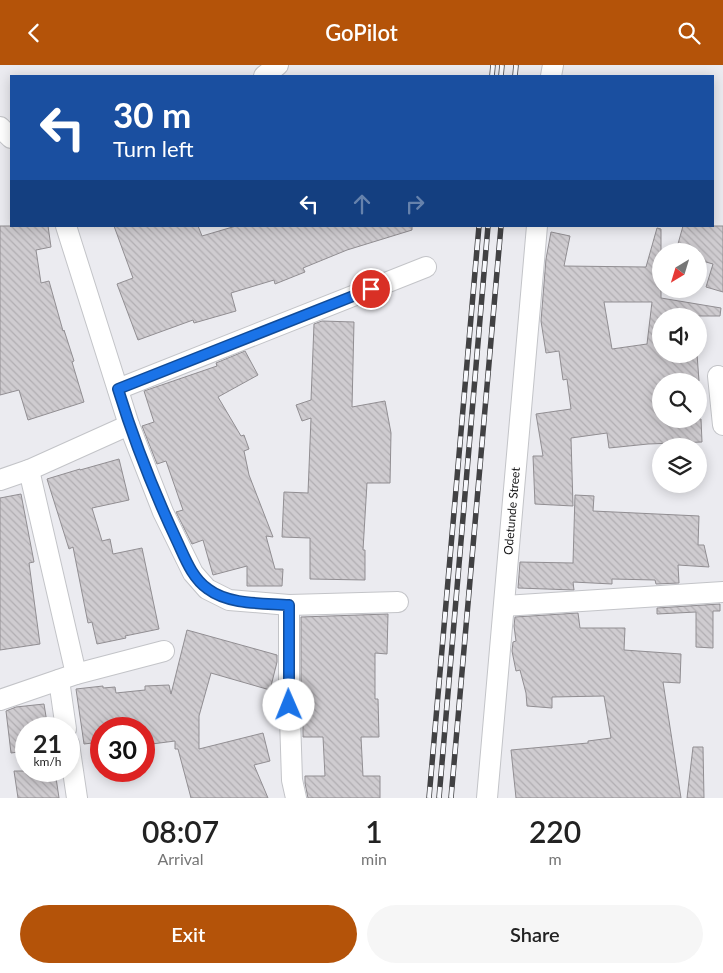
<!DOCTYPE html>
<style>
body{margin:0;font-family:Lato,sans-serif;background:#f6f6f6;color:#222;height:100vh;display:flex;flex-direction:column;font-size:19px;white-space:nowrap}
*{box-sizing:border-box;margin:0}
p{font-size:16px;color:#767676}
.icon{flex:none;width:28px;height:28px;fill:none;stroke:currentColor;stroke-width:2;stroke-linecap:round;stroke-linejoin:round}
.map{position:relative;height:733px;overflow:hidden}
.details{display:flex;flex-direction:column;background:#fff;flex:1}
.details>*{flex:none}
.guide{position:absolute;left:10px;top:10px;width:704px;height:152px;border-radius:0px;box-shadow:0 2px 12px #0003;background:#1a4fa0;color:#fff;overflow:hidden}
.needle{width:32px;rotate:218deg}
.tools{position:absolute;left:652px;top:178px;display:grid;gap:10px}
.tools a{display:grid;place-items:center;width:55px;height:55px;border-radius:50%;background:#fff;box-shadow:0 2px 12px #0003;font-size:25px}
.speed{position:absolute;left:15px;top:652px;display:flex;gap:10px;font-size:25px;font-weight:700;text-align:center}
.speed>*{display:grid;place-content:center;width:65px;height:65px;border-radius:50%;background:#fff;box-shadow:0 2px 12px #0003;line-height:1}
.speed small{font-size:12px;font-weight:400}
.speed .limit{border:8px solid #d22;background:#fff;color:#111}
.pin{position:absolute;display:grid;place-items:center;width:42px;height:42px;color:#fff;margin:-21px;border:2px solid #fff;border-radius:50%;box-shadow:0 1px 5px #0007}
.me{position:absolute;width:55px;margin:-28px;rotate:359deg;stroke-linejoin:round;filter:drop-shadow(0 0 4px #0008)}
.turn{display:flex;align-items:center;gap:18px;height:105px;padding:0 20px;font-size:22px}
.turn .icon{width:65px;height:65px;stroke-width:2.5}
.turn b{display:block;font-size:35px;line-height:42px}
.lanes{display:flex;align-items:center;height:48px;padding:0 20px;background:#0003;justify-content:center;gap:25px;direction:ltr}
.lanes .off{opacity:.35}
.eta{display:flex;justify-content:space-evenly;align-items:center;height:85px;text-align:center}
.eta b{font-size:30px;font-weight:600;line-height:35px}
.primary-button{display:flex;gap:10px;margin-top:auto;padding:10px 20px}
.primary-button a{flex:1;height:58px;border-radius:30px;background:#b45309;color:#fff;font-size:20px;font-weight:600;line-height:58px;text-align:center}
.primary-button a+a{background:#f6f6f6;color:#222}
header{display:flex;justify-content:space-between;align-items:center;height:65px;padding:0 20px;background:#b45309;color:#fff;font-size:22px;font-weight:600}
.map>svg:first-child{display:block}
.building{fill:url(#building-back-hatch);stroke:#918e92;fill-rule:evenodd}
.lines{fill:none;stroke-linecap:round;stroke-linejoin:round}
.minor-casing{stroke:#c3c4c8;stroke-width:22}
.minor{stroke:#fff;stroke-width:20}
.rail-casing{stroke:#414143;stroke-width:5.5}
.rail{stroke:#f8f9fd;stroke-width:4;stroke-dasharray:11;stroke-linecap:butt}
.route-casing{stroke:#114b97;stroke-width:12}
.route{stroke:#1a73e8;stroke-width:9}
.labels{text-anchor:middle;stroke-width:4.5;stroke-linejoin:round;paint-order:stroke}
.street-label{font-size:12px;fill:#141415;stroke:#f8f9fd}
</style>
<header><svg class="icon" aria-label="back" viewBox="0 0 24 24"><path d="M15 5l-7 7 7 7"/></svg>GoPilot<svg class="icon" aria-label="search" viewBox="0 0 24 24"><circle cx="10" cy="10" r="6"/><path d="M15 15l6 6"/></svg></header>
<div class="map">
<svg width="723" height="733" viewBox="0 0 723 733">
<defs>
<pattern id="building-back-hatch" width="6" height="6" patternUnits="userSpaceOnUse" patternTransform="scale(1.25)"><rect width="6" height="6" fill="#cfccd0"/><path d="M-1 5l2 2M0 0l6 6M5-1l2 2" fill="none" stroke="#b1aeb2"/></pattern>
</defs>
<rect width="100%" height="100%" fill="#ebebf0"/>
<!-- building -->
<g class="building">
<path d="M 0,161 L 48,161 L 51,182 L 36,185 L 41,218 L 49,216 L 63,266 L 64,265 L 74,296 L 72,297 L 84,337 L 28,355 L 19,325 L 0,330 Z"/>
<path d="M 114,161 L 198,161 L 202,171 L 236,161 L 412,161 L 412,165 L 347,185 L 303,203 L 305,207 L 275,219 L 274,215 L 231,228 L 236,246 L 194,258 L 193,255 L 138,275 L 117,219 L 133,213 Z"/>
<path d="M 683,161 L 723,161 L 723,227 L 706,222 L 713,199 L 699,195 L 699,186 L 676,186 Z"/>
<path d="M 657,163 L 661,164 L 661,233 L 721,243 L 720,251 L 661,251 L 661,289 L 697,289 L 699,316 L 661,316 L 661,354 L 701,354 L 702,377 L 648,379 L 609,383 L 607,368 L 571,373 L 573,441 L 535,439 L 533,391 L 543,391 L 536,349 L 571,344 L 567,314 L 563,315 L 559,286 L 546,288 L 541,256 L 546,194 L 551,167 L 570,171 L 564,201 L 646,202 ZM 604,237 L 652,237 L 647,279 L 612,284 Z"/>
<path d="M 322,256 L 354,257 L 352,342 L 385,336 L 391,368 L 390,418 L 367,418 L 363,485 L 365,485 L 365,515 L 310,514 L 310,473 L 282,472 L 284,427 L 308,428 L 311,353 L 302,356 L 296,340 L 311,335 L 314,259 Z"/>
<path d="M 245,286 L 258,310 L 218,332 L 241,371 L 244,370 L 249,384 L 244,386 L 249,410 L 273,472 L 266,471 L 275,504 L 283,504 L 282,521 L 247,521 L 247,501 L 213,510 L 203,475 L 192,479 L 176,447 L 183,445 L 166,396 L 157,399 L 142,361 L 154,357 L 144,326 L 217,301 L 216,298 Z"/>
<path d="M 119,394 L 129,435 L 92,443 L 102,476 L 110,474 L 113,489 L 142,483 L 159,564 L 125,571 L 126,573 L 97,579 L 92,557 L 88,558 L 73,482 L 69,484 L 47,414 L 80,404 L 80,405 Z"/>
<path d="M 21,429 L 34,497 L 29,498 L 40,579 L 0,585 L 0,433 Z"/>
<path d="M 575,430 L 594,431 L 593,446 L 699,451 L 698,480 L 704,480 L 709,502 L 678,500 L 679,518 L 656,519 L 655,515 L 612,514 L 612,519 L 573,517 L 574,525 L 518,523 L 520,497 L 573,498 Z"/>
<path d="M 720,539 L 720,546 L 713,546 L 713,583 L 696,582 L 696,547 L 657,549 L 657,543 Z"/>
<path d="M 578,548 L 580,563 L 625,563 L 624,585 L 681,589 L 680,618 L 663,617 L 681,733 L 516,733 L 511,685 L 588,678 L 588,676 L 611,673 L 604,631 L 552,632 L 552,643 L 527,641 L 526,628 L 520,605 L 516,606 L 512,586 L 513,577 L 516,576 L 514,561 L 515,552 Z"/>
<path d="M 388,549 L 387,589 L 375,588 L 375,634 L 378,634 L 379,672 L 361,672 L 363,711 L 380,711 L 380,733 L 308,733 L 305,718 L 305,711 L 325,711 L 323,672 L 303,672 L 303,628 L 301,628 L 301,552 Z"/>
<path d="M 187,565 L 277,590 L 277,597 L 270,625 L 211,608 L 199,651 L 199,684 L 263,668 L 270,696 L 254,700 L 268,733 L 191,733 L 178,684 L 175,684 L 175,676 L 144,680 L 144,664 L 101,664 L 101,677 L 84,679 L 76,624 L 103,621 L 103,623 L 115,622 L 116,628 L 145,625 L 145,621 L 169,620 L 171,629 Z"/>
<path d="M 44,639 L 48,664 L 26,664 L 26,686 L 11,688 L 6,646 L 16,642 Z"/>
<path d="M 693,682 L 703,682 L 704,733 L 687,733 Z"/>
<path d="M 14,706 L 55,706 L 59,733 L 18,733 Z"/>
</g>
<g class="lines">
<defs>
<g id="minor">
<path d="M 264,11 L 278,0"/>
<path d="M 551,11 L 553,0"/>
<path d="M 0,62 L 11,73"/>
<path d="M 66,161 L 129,360 L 163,447 L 193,508 L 207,524 L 229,535 L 289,540 L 398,537"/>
<path d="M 718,311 L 723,360"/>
<path d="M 118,324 L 426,202"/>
<path d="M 29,405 L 76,609"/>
<path d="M 0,415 L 29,405 L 129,360"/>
<path d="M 289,540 L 289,621 L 292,715 L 296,733"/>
<path d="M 505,541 L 723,527"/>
<path d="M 59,615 L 66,664"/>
<path d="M 0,635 L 76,609 L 164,586"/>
<path d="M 69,679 L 77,733"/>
<path id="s1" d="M 487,733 L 537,161"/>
</g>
</defs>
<!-- minor casing -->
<use href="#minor" class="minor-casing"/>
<!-- minor -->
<use href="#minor" class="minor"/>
<defs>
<g id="rail">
<path d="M 492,11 L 493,0"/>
<path d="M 501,11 L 502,0"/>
<path d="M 515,11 L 516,0"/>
<path d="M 429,733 L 479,161"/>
<path d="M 439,733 L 488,161"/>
<path d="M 451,733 L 501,161"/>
</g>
</defs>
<!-- rail casing -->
<use href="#rail" class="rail-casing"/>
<!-- rail -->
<use href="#rail" class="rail"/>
</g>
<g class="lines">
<defs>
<path id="route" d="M 289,640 L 289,540 C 263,538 229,540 208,524 C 192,513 185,493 177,476 C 154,427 134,376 118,324 L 371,224"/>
</defs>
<!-- route casing -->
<use href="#route" class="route-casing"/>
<!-- route -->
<use href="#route" class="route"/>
</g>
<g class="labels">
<!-- street labels -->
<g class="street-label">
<text dy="4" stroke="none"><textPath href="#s1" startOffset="288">Odetunde Street</textPath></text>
</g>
</g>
</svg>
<div class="tools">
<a><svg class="needle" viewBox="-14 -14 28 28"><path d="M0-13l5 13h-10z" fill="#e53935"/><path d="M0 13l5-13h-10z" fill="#767676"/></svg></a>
<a><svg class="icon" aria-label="sound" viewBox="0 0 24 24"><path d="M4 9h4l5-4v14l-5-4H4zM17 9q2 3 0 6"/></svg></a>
<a><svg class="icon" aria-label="search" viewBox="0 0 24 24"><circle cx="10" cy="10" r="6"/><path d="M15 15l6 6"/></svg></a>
<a><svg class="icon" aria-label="layers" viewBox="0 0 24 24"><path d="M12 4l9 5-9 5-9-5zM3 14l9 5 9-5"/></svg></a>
</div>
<div class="speed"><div>21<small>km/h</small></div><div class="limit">30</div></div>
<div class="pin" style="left:371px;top:224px;background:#d93025"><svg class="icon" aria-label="arrive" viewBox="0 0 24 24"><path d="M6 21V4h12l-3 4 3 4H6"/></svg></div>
<svg class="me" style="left:289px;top:640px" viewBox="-20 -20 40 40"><circle r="19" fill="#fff"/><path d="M0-13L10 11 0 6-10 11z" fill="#1a73e8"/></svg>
<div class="guide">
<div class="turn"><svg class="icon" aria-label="left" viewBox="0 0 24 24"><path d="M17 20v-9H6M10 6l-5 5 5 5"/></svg><div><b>30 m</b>Turn left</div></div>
<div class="lanes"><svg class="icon" aria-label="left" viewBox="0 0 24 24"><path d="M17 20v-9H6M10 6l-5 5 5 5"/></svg><svg class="icon off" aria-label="ahead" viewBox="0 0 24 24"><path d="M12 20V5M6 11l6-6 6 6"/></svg><svg class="icon off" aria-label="right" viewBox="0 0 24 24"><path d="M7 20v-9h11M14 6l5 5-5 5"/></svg></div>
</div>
</div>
<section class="details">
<div class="eta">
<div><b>08:07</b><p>Arrival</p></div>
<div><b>1</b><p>min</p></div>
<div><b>220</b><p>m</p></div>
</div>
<div class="primary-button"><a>Exit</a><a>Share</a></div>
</section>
